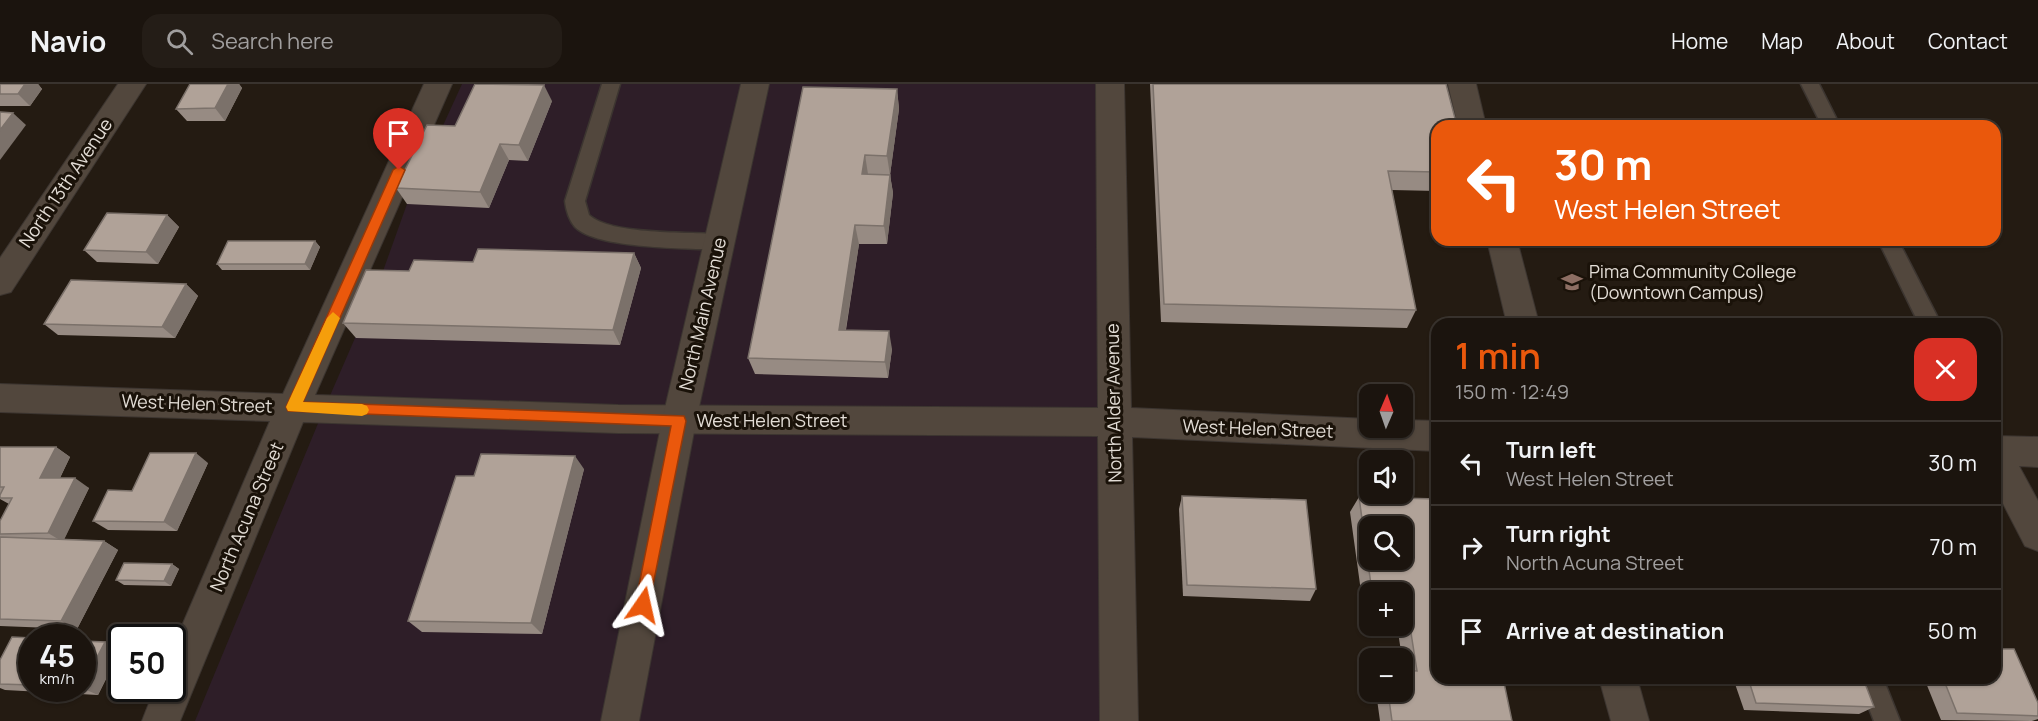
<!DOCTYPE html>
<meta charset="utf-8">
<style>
body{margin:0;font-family:Manrope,sans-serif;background:#241d17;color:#f1f3f6;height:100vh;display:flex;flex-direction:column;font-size:22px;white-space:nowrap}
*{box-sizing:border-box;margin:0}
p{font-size:20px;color:#a09e9e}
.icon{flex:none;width:33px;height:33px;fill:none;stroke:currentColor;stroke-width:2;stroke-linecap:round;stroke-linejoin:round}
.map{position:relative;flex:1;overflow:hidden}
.drawer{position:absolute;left:1431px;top:234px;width:570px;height:366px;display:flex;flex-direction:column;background:#1b140e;border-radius:18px;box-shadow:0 2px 4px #0004,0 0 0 2px #39332e}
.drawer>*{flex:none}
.banner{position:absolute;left:1431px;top:36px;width:570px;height:126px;border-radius:18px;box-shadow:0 2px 4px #0004,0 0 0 2px #39332e;background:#ea580c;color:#fff;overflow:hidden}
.needle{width:39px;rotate:2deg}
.buttons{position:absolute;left:1359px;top:300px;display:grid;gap:12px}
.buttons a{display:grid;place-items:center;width:54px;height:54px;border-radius:12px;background:#1b140e;box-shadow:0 2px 4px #0004,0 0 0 2px #39332e;font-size:30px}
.speed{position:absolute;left:18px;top:540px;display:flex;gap:12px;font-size:30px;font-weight:700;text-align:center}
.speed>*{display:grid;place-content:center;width:78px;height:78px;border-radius:50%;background:#1b140e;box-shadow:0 2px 4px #0004,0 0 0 2px #39332e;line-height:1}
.speed small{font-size:15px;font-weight:400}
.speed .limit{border:3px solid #111;border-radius:9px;background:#fff;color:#111}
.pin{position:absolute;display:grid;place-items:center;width:51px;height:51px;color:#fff;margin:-62px -26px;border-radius:50% 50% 50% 0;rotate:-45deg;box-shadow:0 0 6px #0007}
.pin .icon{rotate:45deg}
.me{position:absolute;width:66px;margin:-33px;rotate:11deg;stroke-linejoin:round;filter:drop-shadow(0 0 4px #0008)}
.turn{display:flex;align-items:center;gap:21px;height:126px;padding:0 24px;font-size:27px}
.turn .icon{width:78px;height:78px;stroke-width:2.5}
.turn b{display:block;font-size:42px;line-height:51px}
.round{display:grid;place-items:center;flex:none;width:63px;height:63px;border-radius:18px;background:#241d17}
.head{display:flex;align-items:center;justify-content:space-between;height:102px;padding:0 24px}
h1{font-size:36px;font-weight:600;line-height:45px;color:#ea580c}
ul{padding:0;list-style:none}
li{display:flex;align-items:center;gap:18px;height:84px;padding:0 24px;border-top:2px solid #39332e}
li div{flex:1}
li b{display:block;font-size:22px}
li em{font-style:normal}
header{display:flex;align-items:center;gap:36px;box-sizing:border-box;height:84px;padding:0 30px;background:#1b140e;border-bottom:2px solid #39332e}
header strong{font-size:28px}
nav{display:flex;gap:33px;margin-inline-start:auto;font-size:21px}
.search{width:420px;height:54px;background:#241d17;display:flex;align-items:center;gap:15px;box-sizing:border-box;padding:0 21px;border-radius:18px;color:#a09e9e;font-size:22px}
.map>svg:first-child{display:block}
.commercial{fill:#2e1e28}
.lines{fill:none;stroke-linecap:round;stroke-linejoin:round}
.lane-casing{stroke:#3c3530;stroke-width:3}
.street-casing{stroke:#3c3530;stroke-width:2}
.secondary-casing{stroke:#3c3530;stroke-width:2}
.lane{fill:#52473d;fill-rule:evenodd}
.street{fill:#52473d;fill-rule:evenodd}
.secondary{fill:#52473d;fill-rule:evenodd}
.wall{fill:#978b83}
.shaded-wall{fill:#7b716a}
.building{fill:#b0a298;stroke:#7b716a;stroke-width:1.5;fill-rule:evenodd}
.route{fill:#ea580c;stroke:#983908;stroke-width:1.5}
.slow{fill:#f59e0b}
.labels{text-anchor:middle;stroke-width:6;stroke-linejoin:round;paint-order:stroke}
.street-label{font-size:18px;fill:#e3ddd6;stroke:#1a1209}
.poi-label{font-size:18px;fill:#e3ddd6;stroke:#1a1209;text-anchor:start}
</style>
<header>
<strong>Navio</strong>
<div class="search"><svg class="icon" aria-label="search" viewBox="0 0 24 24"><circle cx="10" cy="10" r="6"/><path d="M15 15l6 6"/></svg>Search here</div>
<nav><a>Home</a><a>Map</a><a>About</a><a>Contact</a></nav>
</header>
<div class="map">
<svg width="2038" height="637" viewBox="0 0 2038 637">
<rect width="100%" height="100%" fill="#241b12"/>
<!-- commercial -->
<path class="commercial" d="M 462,0 L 1102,0 L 1123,637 L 195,637 L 319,337 L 378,201 L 407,120 Z"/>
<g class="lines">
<defs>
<g id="lane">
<path d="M 602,0 L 620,0 L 585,117 L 589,131 C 611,151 688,148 719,150 L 726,152 L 729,158 L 726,164 L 719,166 C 688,164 596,165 575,143 C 569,136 566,126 565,117 Z"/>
<path d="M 1801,0 L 1819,0 L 1840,42 L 1822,42 Z"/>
<path d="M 1878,156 L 1898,156 L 1941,240 L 1919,240 Z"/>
<path d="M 1857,594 L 1883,594 L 1900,637 L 1874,637 Z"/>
</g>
<g id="street">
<path d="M 118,0 L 146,0 L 11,208 L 0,211 L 0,174 Z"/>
<path d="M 424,0 L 452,0 L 315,311 L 618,321 L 1098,324 L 1096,0 L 1124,0 L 1131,324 L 1370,335 L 1370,344 L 1402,344 L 1402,336 L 1437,337 L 1437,367 L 1132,353 L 1138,637 L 1100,637 L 1098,352 L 618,349 L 303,338 L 180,637 L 142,637 L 155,604 L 172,604 L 172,565 L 270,337 L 0,328 L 0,300 L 283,310 Z"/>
<path d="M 1448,0 L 1476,0 L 1486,42 L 1458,42 Z"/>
<path d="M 1487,156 L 1517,156 L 1539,240 L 1507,240 Z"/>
<path d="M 1995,352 L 2038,353 L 2038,383 L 2019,382 L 2038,417 L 2038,467 L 2025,462 L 1995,404 Z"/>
<path d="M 1599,594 L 1637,594 L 1649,637 L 1611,637 Z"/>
</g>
<path id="secondary" d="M 741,0 L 769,0 L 696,337 L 639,637 L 601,637 L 662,337 Z"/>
</defs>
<!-- lane casing -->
<use href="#lane" class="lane-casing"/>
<!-- street casing -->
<use href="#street" class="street-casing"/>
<!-- secondary casing -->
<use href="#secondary" class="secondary-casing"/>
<!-- lane -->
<use href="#lane" class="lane"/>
<!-- street -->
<use href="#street" class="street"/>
<!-- secondary -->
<use href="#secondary" class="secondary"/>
</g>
<!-- wall -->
<g class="wall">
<path d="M 0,0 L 38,0 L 42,5 L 30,22 L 0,22 Z"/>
<path d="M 190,0 L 239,0 L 242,4 L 225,37 L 187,37 L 176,25 Z"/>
<path d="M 1150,0 L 1446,0 L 1437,42 L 1437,107 L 1392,106 L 1416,226 L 1407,244 L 1161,238 Z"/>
<path d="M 897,5 L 899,25 L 890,91 L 893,109 L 887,160 L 859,160 L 846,246 L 892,265 L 888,294 L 755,290 L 748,274 Z"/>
<path d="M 552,17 L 528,77 L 509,76 L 489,124 L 407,120 L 396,104 L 455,42 Z"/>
<path d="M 167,131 L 179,143 L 158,180 L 97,178 L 84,166 Z"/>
<path d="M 315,157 L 320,163 L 310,186 L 222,186 L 217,180 Z"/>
<path d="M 634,169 L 641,184 L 620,261 L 356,254 L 343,239 L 409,187 L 473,178 Z"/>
<path d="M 186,200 L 198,212 L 175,254 L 58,251 L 44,240 Z"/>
<path d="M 0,363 L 56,363 L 70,373 L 60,394 L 89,404 L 64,455 L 104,457 L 118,466 L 77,545 L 0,542 L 0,437 L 9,420 L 0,415 Z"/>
<path d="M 208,379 L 177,447 L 108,446 L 93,437 L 132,407 Z"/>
<path d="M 584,385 L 542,550 L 422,548 L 408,537 L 474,392 Z"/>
<path d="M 1182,412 L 1316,505 L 1310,517 L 1183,512 L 1179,425 Z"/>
<path d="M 1359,413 L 1512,637 L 1380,637 L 1376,608 L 1402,608 L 1404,586 L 1397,542 L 1402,542 L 1402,508 L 1370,508 L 1370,523 L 1363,522 L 1350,428 Z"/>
<path d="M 172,480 L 179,485 L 171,502 L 124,501 L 116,496 Z"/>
<path d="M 32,554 L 32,604 L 82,604 L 82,557 L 121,565 L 98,611 L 5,606 L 0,604 L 0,576 Z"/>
<path d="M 1733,594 L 1863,594 L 1874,623 L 1859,630 L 1744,626 Z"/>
<path d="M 1924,594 L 1995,594 L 2038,619 L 2038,635 L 2032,637 L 1941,636 Z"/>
</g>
<!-- shaded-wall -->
<g class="shaded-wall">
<path d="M 25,0 L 38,0 L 42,5 L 30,22 L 18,10 Z"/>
<path d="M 228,0 L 239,0 L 242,4 L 225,37 L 215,24 Z"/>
<path d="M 544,1 L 552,17 L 528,77 L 519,61 Z"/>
<path d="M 897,5 L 899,25 L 890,91 L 887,72 Z"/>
<path d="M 13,29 L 26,41 L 0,76 L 0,46 Z"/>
<path d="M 500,60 L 509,76 L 489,124 L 480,108 Z"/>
<path d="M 865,71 L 868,90 L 862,90 Z"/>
<path d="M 890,91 L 893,109 L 887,160 L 884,142 Z"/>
<path d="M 167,131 L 179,143 L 158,180 L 146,168 Z"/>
<path d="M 855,141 L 859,160 L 843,263 L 839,246 Z"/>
<path d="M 315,157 L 320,163 L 310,186 L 305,180 Z"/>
<path d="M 634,169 L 641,184 L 620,261 L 613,246 Z"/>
<path d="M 186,200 L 198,212 L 175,254 L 162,243 Z"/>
<path d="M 889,247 L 892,265 L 888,294 L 885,278 Z"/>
<path d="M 56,363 L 70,373 L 55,404 L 40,394 Z"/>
<path d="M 196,369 L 208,379 L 177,447 L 164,438 Z"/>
<path d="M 575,372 L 584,385 L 542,550 L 531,539 Z"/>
<path d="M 75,394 L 89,404 L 63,458 L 48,449 Z"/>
<path d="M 104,457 L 118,466 L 77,545 L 61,537 Z"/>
<path d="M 172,480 L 179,485 L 171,502 L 164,497 Z"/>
<path d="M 105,558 L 121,565 L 98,611 L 82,604 L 82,602 Z"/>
</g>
<!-- building -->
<g class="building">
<path d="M 0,0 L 25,0 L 18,10 L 0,10 Z"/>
<path d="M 190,0 L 228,0 L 215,24 L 176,25 Z"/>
<path d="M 475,0 L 544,1 L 519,61 L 500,60 L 480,108 L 396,104 L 427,41 L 455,42 Z"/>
<path d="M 1153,0 L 1446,0 L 1457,42 L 1437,42 L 1437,88 L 1388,87 L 1416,226 L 1164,220 Z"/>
<path d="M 803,3 L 897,5 L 887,72 L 865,71 L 862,90 L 890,91 L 884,142 L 855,141 L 839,246 L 889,247 L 885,278 L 748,274 Z"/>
<path d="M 0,28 L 13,29 L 0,46 Z"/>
<path d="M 107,129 L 167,131 L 146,168 L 84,166 Z"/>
<path d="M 228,157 L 315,157 L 305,180 L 217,180 Z"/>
<path d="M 478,165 L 634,169 L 613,246 L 343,239 L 366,186 L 409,187 L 414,176 L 473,178 Z"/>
<path d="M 71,196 L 186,200 L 162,243 L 44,240 Z"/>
<path d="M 0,363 L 56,363 L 40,394 L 75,394 L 48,449 L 0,450 L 0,437 L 12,414 L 0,414 L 0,411 L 4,403 L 0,403 Z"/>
<path d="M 150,369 L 196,369 L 164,438 L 93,437 L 108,406 L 132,407 Z"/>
<path d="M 481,370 L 575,372 L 531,539 L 408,537 L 456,392 L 474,392 Z"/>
<path d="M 1182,412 L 1306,416 L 1316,505 L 1187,501 Z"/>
<path d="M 1359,413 L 1437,415 L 1437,594 L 1503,594 L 1512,637 L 1392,637 L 1388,608 L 1402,608 L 1402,586 L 1417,587 L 1405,511 L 1402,511 L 1402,508 L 1372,508 ZM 1370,442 L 1402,442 L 1402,476 L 1370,476 Z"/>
<path d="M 0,453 L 104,457 L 61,537 L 0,535 Z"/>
<path d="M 124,479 L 172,480 L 164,497 L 116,496 Z"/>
<path d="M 12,553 L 32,554 L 32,601 L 0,600 L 0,576 Z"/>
<path d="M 82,557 L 105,558 L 82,602 Z"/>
<path d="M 1995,565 L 2014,565 L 2038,619 L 2038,632 L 1957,629 L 1943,594 L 1995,594 Z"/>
<path d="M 1748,594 L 1863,594 L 1874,623 L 1756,619 Z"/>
</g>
<!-- route -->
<path class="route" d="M 399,82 L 405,86 L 303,318 L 684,332 L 686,337 L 648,526 L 643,529 L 637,526 L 635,521 L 671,342 L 288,327 L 286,323 L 393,86 Z"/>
<!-- slow -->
<path class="slow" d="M 333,228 L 340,234 L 303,318 L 362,320 L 367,322 L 369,326 L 367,330 L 362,332 L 288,327 L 286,323 L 327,234 Z"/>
<!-- icons -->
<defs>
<symbol id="university-bare" viewBox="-9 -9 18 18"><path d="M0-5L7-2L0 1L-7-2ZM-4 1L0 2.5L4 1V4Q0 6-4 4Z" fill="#8d6e63" stroke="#1a1209" stroke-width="2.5" paint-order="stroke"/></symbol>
</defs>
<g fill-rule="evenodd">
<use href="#university-bare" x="1557" y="183" width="30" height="30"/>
</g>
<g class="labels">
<!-- street labels -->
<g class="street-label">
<text transform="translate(66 99) rotate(-56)" y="6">North 13th Avenue</text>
<text transform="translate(703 230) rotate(-77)" y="6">North Main Avenue</text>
<text transform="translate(1114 319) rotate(-91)" y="6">North Alder Avenue</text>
<text transform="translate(197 320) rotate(2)" y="6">West Helen Street</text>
<text x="772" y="343">West Helen Street</text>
<text transform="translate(1258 345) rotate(2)" y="6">West Helen Street</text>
<text transform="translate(247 433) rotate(-67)" y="6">North Acuna Street</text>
</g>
<!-- poi labels -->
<g class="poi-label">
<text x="1589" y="194">Pima Community College<tspan x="1589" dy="21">(Downtown Campus)</tspan></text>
</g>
</g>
</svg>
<div class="buttons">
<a><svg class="needle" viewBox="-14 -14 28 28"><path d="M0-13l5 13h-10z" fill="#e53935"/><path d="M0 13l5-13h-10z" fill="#a09e9e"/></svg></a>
<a><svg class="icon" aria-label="sound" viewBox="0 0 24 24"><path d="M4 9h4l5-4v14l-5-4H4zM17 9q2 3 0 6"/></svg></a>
<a><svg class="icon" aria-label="search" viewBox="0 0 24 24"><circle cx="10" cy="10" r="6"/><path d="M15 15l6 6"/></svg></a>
<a>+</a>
<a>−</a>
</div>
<div class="speed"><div>45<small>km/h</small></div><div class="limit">50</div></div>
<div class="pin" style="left:399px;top:86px;background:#d93025"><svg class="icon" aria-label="arrive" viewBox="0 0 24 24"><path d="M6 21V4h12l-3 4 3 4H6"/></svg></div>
<svg class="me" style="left:643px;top:521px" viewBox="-20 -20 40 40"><path d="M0-17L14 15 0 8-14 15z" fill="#ea580c" stroke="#fff" stroke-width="4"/></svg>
<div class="banner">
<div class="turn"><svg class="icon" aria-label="left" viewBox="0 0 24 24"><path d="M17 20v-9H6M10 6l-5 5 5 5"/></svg><div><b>30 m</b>West Helen Street</div></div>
</div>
<section class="drawer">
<div class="head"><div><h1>1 min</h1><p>150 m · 12:49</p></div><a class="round" style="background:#d93025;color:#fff"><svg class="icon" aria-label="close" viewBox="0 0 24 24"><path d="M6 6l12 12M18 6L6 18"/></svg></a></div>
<ul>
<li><svg class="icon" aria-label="left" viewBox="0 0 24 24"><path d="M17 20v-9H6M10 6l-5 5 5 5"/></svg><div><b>Turn left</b><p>West Helen Street</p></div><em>30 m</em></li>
<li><svg class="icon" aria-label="right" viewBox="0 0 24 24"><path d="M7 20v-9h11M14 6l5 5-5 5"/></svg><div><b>Turn right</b><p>North Acuna Street</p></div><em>70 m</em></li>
<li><svg class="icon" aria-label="arrive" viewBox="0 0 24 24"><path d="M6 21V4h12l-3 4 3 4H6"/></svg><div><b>Arrive at destination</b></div><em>50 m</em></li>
</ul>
</section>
</div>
